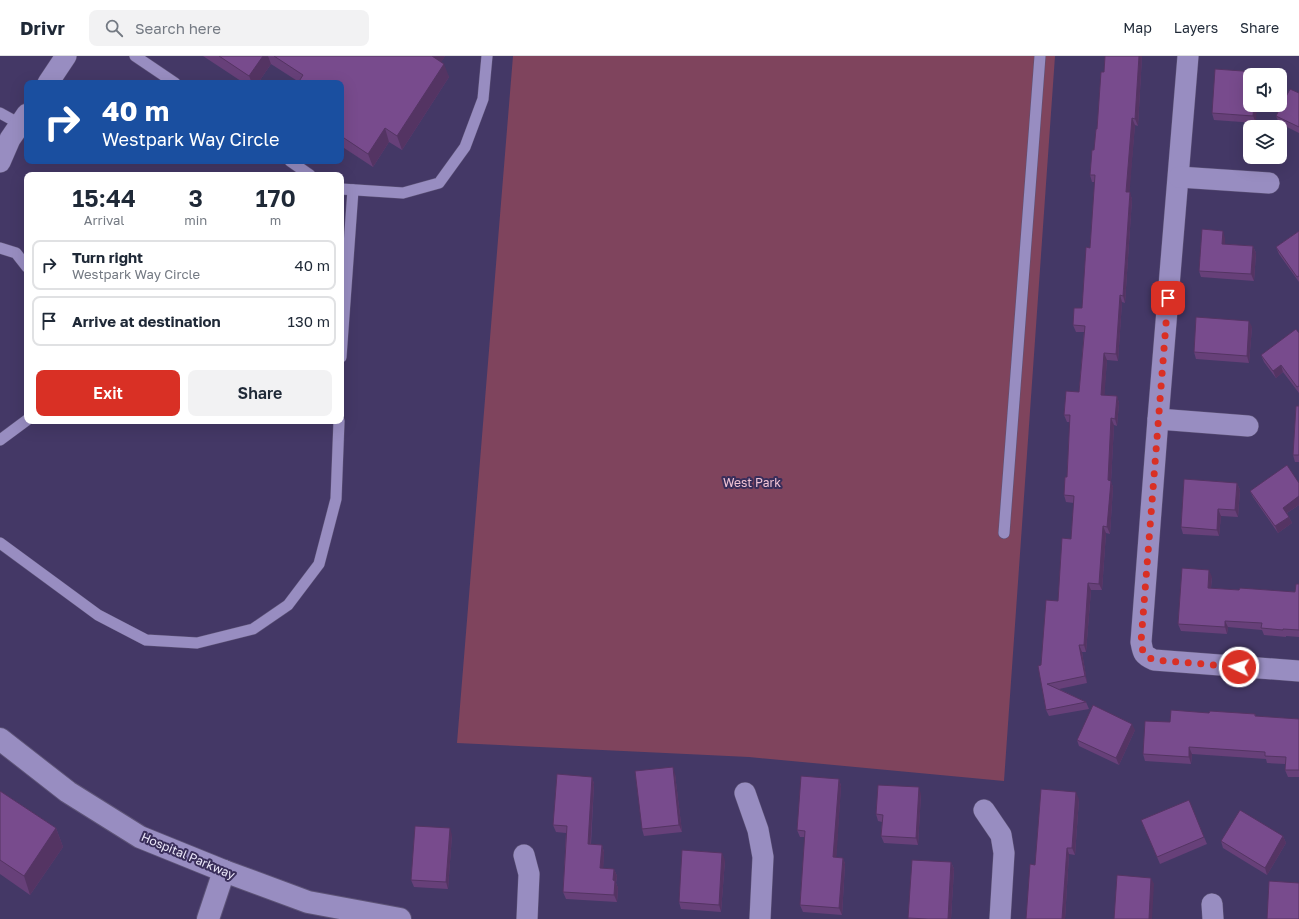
<!DOCTYPE html>
<style>
body{margin:0;font-family:"Golos Text",sans-serif;background:#f2f2f3;color:#1f2937;height:100vh;display:flex;flex-direction:column;font-size:15px;white-space:nowrap}
*{box-sizing:border-box;margin:0}
p{font-size:13px;color:#747a83}
.icon{flex:none;width:22px;height:22px;fill:none;stroke:currentColor;stroke-width:2;stroke-linecap:round;stroke-linejoin:round}
.map{position:relative;flex:1;overflow:hidden}
.sheet{position:absolute;left:24px;top:116px;width:320px;height:252px;display:flex;flex-direction:column;background:#fff;border-radius:8px;box-shadow:0 4px 16px #0002}
.sheet>*{flex:none}
.top-card{position:absolute;left:24px;top:24px;width:320px;height:84px;border-radius:8px;box-shadow:0 4px 16px #0002;background:#1a4fa0;color:#fff;overflow:hidden}
.fabs{position:absolute;left:1243px;top:12px;display:grid;gap:8px}
.fabs a{display:grid;place-items:center;width:44px;height:44px;border-radius:8px;background:#fff;box-shadow:0 4px 16px #0002;font-size:20px}
.pin{position:absolute;display:grid;place-items:center;width:34px;height:34px;color:#fff;margin:-17px;border-radius:8px;box-shadow:0 2px 6px #0006}
.me{position:absolute;width:44px;margin:-22px;rotate:274deg;stroke-linejoin:round;filter:drop-shadow(0 0 3px #0008)}
.turn{display:flex;align-items:center;gap:14px;height:84px;padding:0 12px;font-size:18px}
.turn .icon{width:52px;height:52px;stroke-width:2.5}
.turn b{display:block;font-size:28px;line-height:34px}
.eta{display:flex;justify-content:space-evenly;align-items:center;height:68px;text-align:center}
.eta b{font-size:24px;font-weight:600;line-height:28px}
.action{display:flex;gap:8px;margin-top:auto;padding:8px 12px}
.action a{flex:1;height:46px;border-radius:8px;background:#d93025;color:#fff;font-size:16px;font-weight:600;line-height:46px;text-align:center}
.action a+a{background:#f2f2f3;color:#1f2937}
ul{padding:0;list-style:none}
li{display:flex;align-items:center;gap:12px;height:50px;margin:0 8px 6px;padding:0 4px;border:2px solid #e0e1e3;border-radius:8px}
li div{flex:1}
li b{display:block;font-size:15px}
li em{font-style:normal}
header{display:flex;align-items:center;gap:24px;box-sizing:border-box;height:56px;padding:0 20px;background:#fff;border-bottom:1px solid #e0e1e3}
header strong{font-size:19px}
nav{display:flex;gap:22px;margin-inline-start:auto;font-size:14px}
.search{width:280px;height:36px;background:#f2f2f3;display:flex;align-items:center;gap:10px;box-sizing:border-box;padding:0 14px;border-radius:8px;color:#747a83;font-size:15px}
.map>svg:first-child{display:block}
.green{fill:#7f445d}
.lines{fill:none;stroke-linecap:round;stroke-linejoin:round}
.lane-casing{stroke:#5d5377;stroke-width:12}
.street-casing{stroke:#5d5377;stroke-width:22}
.secondary-casing{stroke:#5d5377;stroke-width:24}
.lane{stroke:#988dc1;stroke-width:11}
.street{stroke:#988dc1;stroke-width:21}
.secondary{stroke:#988dc1;stroke-width:22}
.wall{fill:#674079}
.shaded-wall{fill:#543463}
.building{fill:#784b8d;stroke:#543463}
.route{stroke:#d93025;stroke-width:7;stroke-dasharray:0 12.6}
.labels{text-anchor:middle;stroke-width:4;stroke-linejoin:round;paint-order:stroke}
.park-label{font-size:12px;fill:#f1c3d4;stroke:#392d5a}
.street-label{font-size:12px;fill:#edeafb;stroke:#392d5a}
</style>
<header>
<strong>Drivr</strong>
<div class="search"><svg class="icon" aria-label="search" viewBox="0 0 24 24"><circle cx="10" cy="10" r="6"/><path d="M15 15l6 6"/></svg>Search here</div>
<nav><a>Map</a><a>Layers</a><a>Share</a></nav>
</header>
<div class="map">
<svg width="1299" height="863" viewBox="0 0 1299 863">
<rect width="100%" height="100%" fill="#443866"/>
<!-- green -->
<path class="green" d="M 513,0 L 1055,0 L 1004,725 L 749,701 L 457,687 Z"/>
<g class="lines">
<defs>
<g id="lane">
<path d="M 135,0 L 175,27"/>
<path d="M 0,57 L 20,68"/>
<path d="M 290,105 L 310,119"/>
<path d="M 341,133 L 403,137 L 439,127 L 465,91 L 483,43 L 487,0"/>
<path d="M 0,192 L 16,197 L 27,211"/>
<path d="M 341,301 L 353,134"/>
<path d="M 0,384 L 27,364"/>
<path d="M 1004,477 L 1040,0"/>
<path d="M 0,487 L 98,559 L 146,584 L 197,587 L 253,573 L 288,549 L 319,508 L 336,443 L 339,365"/>
</g>
<g id="street">
<path d="M 1188,0 L 1158,363 L 1141,586 C 1143,597 1143,599 1154,604 L 1299,615"/>
<path d="M 48,27 L 66,0"/>
<path d="M 0,106 L 10,83 L 27,58"/>
<path d="M 1179,121 L 1269,127"/>
<path d="M 1158,363 L 1248,370"/>
<path d="M 745,737 L 758,774 L 763,801 L 760,863"/>
<path d="M 984,754 L 1001,779 L 1004,797 L 1000,863"/>
<path d="M 524,799 L 529,818 L 527,863"/>
<path d="M 1212,848 L 1213,863"/>
</g>
<g id="secondary">
<path d="M 0,683 L 68,736 L 140,781 L 224,815 L 308,846 L 400,863"/>
<path d="M 208,863 L 224,815"/>
</g>
</defs>
<!-- lane casing -->
<use href="#lane" class="lane-casing"/>
<!-- street casing -->
<use href="#street" class="street-casing"/>
<!-- secondary casing -->
<use href="#secondary" class="secondary-casing"/>
<!-- lane -->
<use href="#lane" class="lane"/>
<!-- street -->
<use href="#street" class="street"/>
<!-- secondary -->
<use href="#secondary" class="secondary"/>
</g>
<!-- wall -->
<g class="wall">
<path d="M 203,0 L 445,0 L 441,6 L 449,21 L 402,94 L 389,86 L 373,111 L 341,90 L 341,27 L 299,26 L 271,8 L 258,27 L 244,27 Z"/>
<path d="M 1105,0 L 1142,0 L 1138,70 L 1135,69 L 1129,136 L 1132,143 L 1125,247 L 1122,246 L 1118,305 L 1107,304 L 1104,339 L 1117,340 L 1119,347 L 1117,370 L 1114,369 L 1111,426 L 1113,431 L 1110,478 L 1106,477 L 1102,534 L 1091,534 L 1086,596 L 1082,596 L 1087,627 L 1059,633 L 1086,646 L 1089,653 L 1049,660 L 1046,654 L 1041,609 L 1058,545 L 1071,483 L 1074,447 L 1066,446 L 1064,439 L 1067,421 L 1070,366 L 1067,366 L 1064,359 L 1079,336 L 1084,276 L 1076,276 L 1073,269 L 1082,252 L 1090,192 L 1095,126 L 1092,126 L 1090,119 L 1097,73 L 1104,16 Z"/>
<path d="M 1256,16 L 1256,67 L 1214,64 L 1212,57 Z"/>
<path d="M 1299,37 L 1299,77 L 1279,67 L 1276,60 Z"/>
<path d="M 1299,175 L 1299,226 L 1279,198 L 1276,191 Z"/>
<path d="M 1225,182 L 1225,188 L 1253,190 L 1256,197 L 1254,225 L 1201,221 L 1199,215 Z"/>
<path d="M 1252,271 L 1249,307 L 1196,303 L 1194,296 Z"/>
<path d="M 1299,277 L 1299,337 L 1283,316 L 1276,322 L 1264,306 L 1261,299 Z"/>
<path d="M 1299,350 L 1299,406 L 1295,406 L 1293,399 Z"/>
<path d="M 1237,427 L 1240,434 L 1238,461 L 1221,460 L 1219,480 L 1183,478 L 1181,471 Z"/>
<path d="M 1250,435 L 1299,449 L 1287,457 L 1292,467 L 1278,477 L 1253,441 Z"/>
<path d="M 1212,521 L 1211,532 L 1239,534 L 1295,536 L 1299,528 L 1299,581 L 1286,580 L 1286,581 L 1264,579 L 1262,574 L 1228,571 L 1227,578 L 1181,575 L 1178,568 Z"/>
<path d="M 1209,657 L 1255,658 L 1256,660 L 1299,663 L 1299,721 L 1288,721 L 1285,714 L 1285,708 L 1267,707 L 1266,703 L 1192,698 L 1191,708 L 1145,705 L 1143,698 L 1170,666 Z"/>
<path d="M 1135,674 L 1119,709 L 1079,690 L 1077,684 Z"/>
<path d="M 675,718 L 682,776 L 644,780 L 642,773 Z"/>
<path d="M 592,721 L 594,728 L 591,788 L 602,789 L 604,796 L 603,812 L 614,813 L 617,820 L 616,827 L 618,832 L 617,846 L 566,843 L 563,836 L 566,777 L 556,776 L 553,769 Z"/>
<path d="M 839,723 L 841,730 L 836,801 L 843,802 L 845,808 L 842,859 L 803,856 L 800,849 L 805,781 L 800,781 L 797,774 Z"/>
<path d="M 0,735 L 56,772 L 63,791 L 30,839 L 0,818 Z"/>
<path d="M 921,738 L 918,789 L 884,787 L 881,780 L 882,766 L 878,765 L 876,758 Z"/>
<path d="M 1079,743 L 1075,799 L 1069,798 L 1065,863 L 1026,863 L 1035,809 Z"/>
<path d="M 1141,764 L 1204,781 L 1207,788 L 1160,808 Z"/>
<path d="M 452,779 L 448,833 L 414,831 L 411,824 Z"/>
<path d="M 1283,780 L 1286,787 L 1267,819 L 1223,792 L 1221,785 Z"/>
<path d="M 725,804 L 721,856 L 681,853 L 679,846 Z"/>
<path d="M 951,806 L 954,813 L 951,863 L 909,863 L 908,862 Z"/>
</g>
<!-- shaded-wall -->
<g class="shaded-wall">
<path d="M 263,0 L 268,0 L 271,8 L 258,27 L 252,27 L 249,20 Z"/>
<path d="M 432,0 L 445,0 L 437,13 Z"/>
<path d="M 1139,0 L 1142,0 L 1138,70 L 1135,63 Z"/>
<path d="M 444,8 L 449,21 L 402,94 L 397,80 Z"/>
<path d="M 1254,49 L 1257,49 L 1256,67 L 1253,60 Z"/>
<path d="M 1132,62 L 1135,69 L 1129,143 L 1126,136 Z"/>
<path d="M 385,72 L 389,86 L 373,111 L 368,98 Z"/>
<path d="M 1130,136 L 1132,143 L 1125,247 L 1123,240 Z"/>
<path d="M 1223,175 L 1225,182 L 1225,195 L 1222,188 Z"/>
<path d="M 1253,190 L 1256,197 L 1254,225 L 1251,218 Z"/>
<path d="M 1120,239 L 1122,246 L 1118,305 L 1116,298 Z"/>
<path d="M 1249,265 L 1252,271 L 1249,307 L 1247,300 Z"/>
<path d="M 1104,297 L 1107,304 L 1104,346 L 1101,339 Z"/>
<path d="M 1281,309 L 1283,316 L 1276,322 L 1273,315 Z"/>
<path d="M 1117,340 L 1119,347 L 1117,370 L 1115,363 Z"/>
<path d="M 1111,362 L 1114,369 L 1111,426 L 1113,431 L 1110,478 L 1107,471 L 1108,424 Z"/>
<path d="M 1237,427 L 1240,434 L 1238,461 L 1235,454 Z"/>
<path d="M 1299,440 L 1299,449 L 1285,458 L 1283,452 Z"/>
<path d="M 1218,453 L 1221,460 L 1219,480 L 1217,474 Z"/>
<path d="M 1289,461 L 1292,467 L 1278,477 L 1275,470 Z"/>
<path d="M 1103,470 L 1106,477 L 1102,534 L 1099,528 Z"/>
<path d="M 1209,514 L 1212,521 L 1210,539 L 1208,532 Z"/>
<path d="M 1088,527 L 1091,534 L 1086,596 L 1084,589 Z"/>
<path d="M 1225,565 L 1228,571 L 1227,578 L 1225,571 Z"/>
<path d="M 1079,589 L 1082,596 L 1087,627 L 1085,620 Z"/>
<path d="M 1132,668 L 1135,674 L 1119,709 L 1116,702 Z"/>
<path d="M 1189,691 L 1192,698 L 1191,708 L 1189,701 Z"/>
<path d="M 673,711 L 675,718 L 682,776 L 679,769 Z"/>
<path d="M 592,721 L 594,728 L 590,795 L 588,788 Z"/>
<path d="M 839,723 L 841,730 L 836,808 L 833,801 Z"/>
<path d="M 919,731 L 921,738 L 918,789 L 916,782 Z"/>
<path d="M 1076,736 L 1079,743 L 1075,799 L 1072,792 Z"/>
<path d="M 56,772 L 63,791 L 30,839 L 24,820 Z"/>
<path d="M 450,772 L 452,779 L 448,833 L 446,826 Z"/>
<path d="M 1283,780 L 1286,787 L 1267,819 L 1265,812 Z"/>
<path d="M 602,789 L 604,796 L 603,819 L 600,812 Z"/>
<path d="M 1067,792 L 1069,798 L 1065,863 L 1062,863 Z"/>
<path d="M 722,797 L 725,804 L 721,856 L 719,849 Z"/>
<path d="M 843,802 L 845,808 L 842,859 L 839,852 Z"/>
<path d="M 951,806 L 954,813 L 951,863 L 948,863 Z"/>
<path d="M 614,813 L 617,820 L 616,827 L 618,832 L 617,846 L 614,839 L 613,824 Z"/>
<path d="M 1151,822 L 1154,828 L 1152,863 L 1149,863 Z"/>
</g>
<!-- building -->
<g class="building">
<path d="M 219,0 L 263,0 L 249,20 Z"/>
<path d="M 274,0 L 432,0 L 444,8 L 397,80 L 385,72 L 368,98 L 341,80 L 341,27 L 298,27 L 303,19 Z"/>
<path d="M 1105,0 L 1139,0 L 1135,63 L 1132,62 L 1126,136 L 1130,136 L 1123,240 L 1120,239 L 1116,298 L 1104,297 L 1101,339 L 1117,340 L 1115,363 L 1111,362 L 1108,424 L 1111,425 L 1107,471 L 1103,470 L 1099,528 L 1088,527 L 1084,589 L 1079,589 L 1085,620 L 1047,628 L 1086,646 L 1046,654 L 1038,610 L 1041,609 L 1046,544 L 1058,545 L 1062,482 L 1071,483 L 1074,440 L 1064,439 L 1065,421 L 1067,421 L 1070,359 L 1064,359 L 1066,335 L 1079,336 L 1085,270 L 1073,269 L 1074,252 L 1082,252 L 1086,191 L 1090,192 L 1095,119 L 1090,119 L 1092,94 L 1094,94 L 1096,73 L 1097,73 L 1101,16 L 1104,16 Z"/>
<path d="M 1215,13 L 1256,16 L 1256,19 L 1250,19 L 1250,49 L 1254,49 L 1253,60 L 1212,57 Z"/>
<path d="M 1290,33 L 1299,37 L 1299,71 L 1276,60 Z"/>
<path d="M 1202,173 L 1223,175 L 1222,188 L 1253,190 L 1251,218 L 1199,215 Z"/>
<path d="M 1299,175 L 1299,220 L 1297,221 L 1276,191 Z"/>
<path d="M 1196,261 L 1249,265 L 1247,300 L 1194,296 Z"/>
<path d="M 1296,273 L 1299,277 L 1299,330 L 1297,331 L 1281,309 L 1273,315 L 1261,299 Z"/>
<path d="M 1296,350 L 1299,350 L 1299,399 L 1293,399 Z"/>
<path d="M 1287,409 L 1299,427 L 1299,440 L 1283,452 L 1289,461 L 1275,470 L 1250,435 Z"/>
<path d="M 1184,423 L 1237,427 L 1235,454 L 1218,453 L 1217,474 L 1181,471 Z"/>
<path d="M 1182,512 L 1209,514 L 1208,532 L 1239,534 L 1240,532 L 1295,536 L 1296,528 L 1299,528 L 1299,574 L 1283,573 L 1283,574 L 1261,572 L 1262,567 L 1225,565 L 1225,571 L 1178,568 Z"/>
<path d="M 1093,649 L 1132,668 L 1116,702 L 1077,684 Z"/>
<path d="M 1171,654 L 1209,657 L 1210,655 L 1255,658 L 1255,660 L 1299,663 L 1299,714 L 1285,714 L 1286,701 L 1265,700 L 1265,696 L 1189,691 L 1189,701 L 1143,698 L 1145,665 L 1170,666 Z"/>
<path d="M 673,711 L 679,769 L 642,773 L 635,715 Z"/>
<path d="M 557,718 L 592,721 L 588,788 L 602,789 L 600,812 L 614,813 L 613,824 L 615,825 L 614,839 L 563,836 L 567,770 L 553,769 Z"/>
<path d="M 801,720 L 839,723 L 833,801 L 843,802 L 839,852 L 800,849 L 805,775 L 797,774 Z"/>
<path d="M 878,729 L 919,731 L 916,782 L 881,780 L 883,759 L 876,758 Z"/>
<path d="M 1041,733 L 1076,736 L 1072,792 L 1067,792 L 1062,863 L 1026,863 L 1030,808 L 1035,809 Z"/>
<path d="M 0,735 L 56,772 L 24,820 L 0,804 Z"/>
<path d="M 1189,744 L 1204,781 L 1157,801 L 1141,764 Z"/>
<path d="M 1240,754 L 1283,780 L 1265,812 L 1221,785 Z"/>
<path d="M 415,770 L 450,772 L 446,826 L 411,824 Z"/>
<path d="M 682,794 L 722,797 L 719,849 L 679,846 Z"/>
<path d="M 912,804 L 951,806 L 948,863 L 928,863 L 908,862 Z"/>
<path d="M 1117,819 L 1151,822 L 1149,863 L 1114,863 Z"/>
<path d="M 1269,825 L 1299,827 L 1299,863 L 1267,863 Z"/>
</g>
<g class="lines">
<!-- route -->
<path class="route" d="M 1168,242 L 1141,586 C 1143,597 1143,599 1154,604 L 1239,611"/>
</g>
<g class="labels">
<!-- park labels -->
<g class="park-label">
<text x="752" y="431">West Park</text>
</g>
<!-- street labels -->
<g class="street-label">
<text transform="translate(188 800) rotate(23)" y="4">Hospital Parkway</text>
</g>
</g>
</svg>
<div class="fabs">
<a><svg class="icon" aria-label="sound" viewBox="0 0 24 24"><path d="M4 9h4l5-4v14l-5-4H4zM17 9q2 3 0 6"/></svg></a>
<a><svg class="icon" aria-label="layers" viewBox="0 0 24 24"><path d="M12 4l9 5-9 5-9-5zM3 14l9 5 9-5"/></svg></a>
</div>
<div class="pin" style="left:1168px;top:242px;background:#d93025"><svg class="icon" aria-label="arrive" viewBox="0 0 24 24"><path d="M6 21V4h12l-3 4 3 4H6"/></svg></div>
<svg class="me" style="left:1239px;top:611px" viewBox="-20 -20 40 40"><circle r="17" fill="#d93025" stroke="#fff" stroke-width="3"/><path d="M0-11L8 9 0 5-8 9z" fill="#fff"/></svg>
<div class="top-card">
<div class="turn"><svg class="icon" aria-label="right" viewBox="0 0 24 24"><path d="M7 20v-9h11M14 6l5 5-5 5"/></svg><div><b>40 m</b>Westpark Way Circle</div></div>
</div>
<section class="sheet">
<div class="eta">
<div><b>15:44</b><p>Arrival</p></div>
<div><b>3</b><p>min</p></div>
<div><b>170</b><p>m</p></div>
</div>
<ul>
<li><svg class="icon" aria-label="right" viewBox="0 0 24 24"><path d="M7 20v-9h11M14 6l5 5-5 5"/></svg><div><b>Turn right</b><p>Westpark Way Circle</p></div><em>40 m</em></li>
<li><svg class="icon" aria-label="arrive" viewBox="0 0 24 24"><path d="M6 21V4h12l-3 4 3 4H6"/></svg><div><b>Arrive at destination</b></div><em>130 m</em></li>
</ul>
<div class="action"><a>Exit</a><a>Share</a></div>
</section>
</div>
